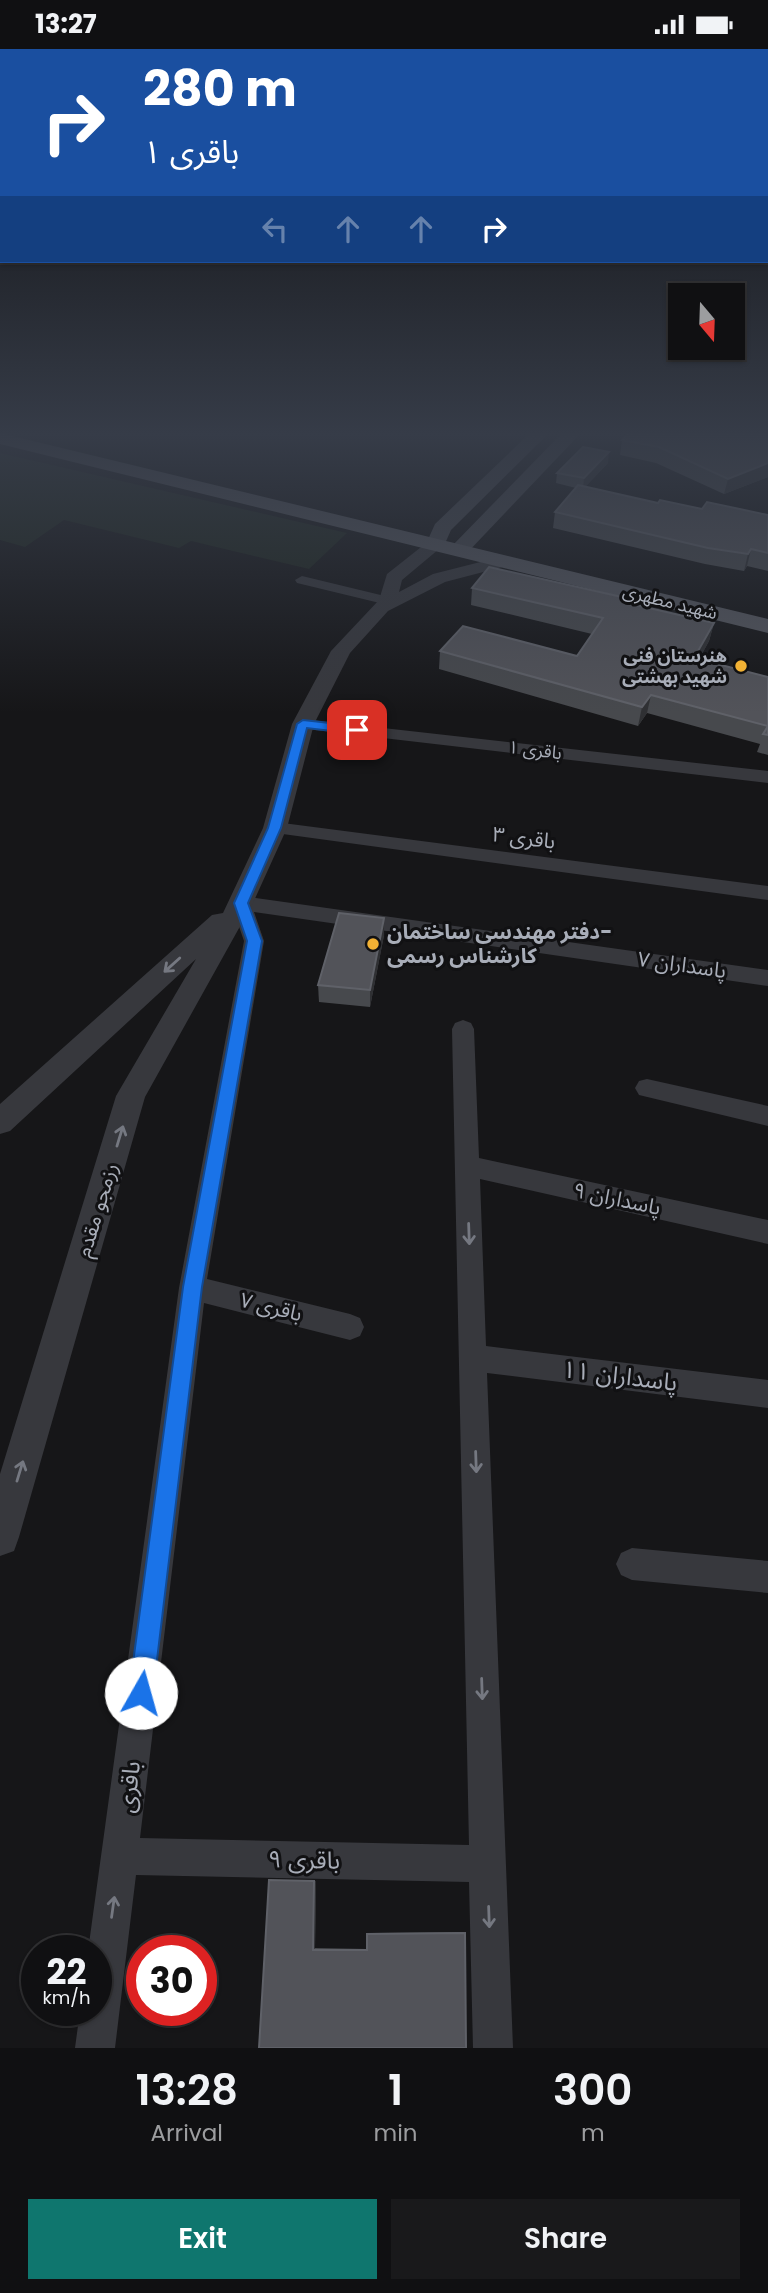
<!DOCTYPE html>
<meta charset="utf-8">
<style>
body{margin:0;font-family:Poppins,"Noto Sans Arabic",sans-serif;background:#19191b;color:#f1f3f6;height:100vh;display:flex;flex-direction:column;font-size:26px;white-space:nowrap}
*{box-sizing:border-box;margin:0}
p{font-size:23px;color:#9c9d9f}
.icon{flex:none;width:38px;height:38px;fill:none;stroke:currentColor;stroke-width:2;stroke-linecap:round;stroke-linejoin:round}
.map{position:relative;height:1999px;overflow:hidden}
.drawer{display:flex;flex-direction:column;background:#101012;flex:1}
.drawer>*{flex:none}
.top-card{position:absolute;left:0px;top:0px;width:768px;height:214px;box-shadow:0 2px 5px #0004,0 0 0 2px #303032;background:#1a4fa0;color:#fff;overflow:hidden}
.needle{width:46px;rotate:161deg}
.controls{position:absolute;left:668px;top:234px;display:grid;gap:14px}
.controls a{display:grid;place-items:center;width:77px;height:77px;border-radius:0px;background:#101012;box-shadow:0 2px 5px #0004,0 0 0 2px #303032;font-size:35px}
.speed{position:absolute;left:21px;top:1886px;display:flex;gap:14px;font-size:35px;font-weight:700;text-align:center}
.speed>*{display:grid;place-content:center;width:91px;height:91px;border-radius:50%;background:#101012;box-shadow:0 2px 5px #0004,0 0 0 2px #303032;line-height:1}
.speed small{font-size:18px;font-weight:400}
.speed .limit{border:10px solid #d22;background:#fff;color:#111}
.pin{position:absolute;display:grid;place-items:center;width:60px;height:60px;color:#fff;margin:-30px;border-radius:14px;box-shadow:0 4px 10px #0006}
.me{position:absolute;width:77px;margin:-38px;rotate:7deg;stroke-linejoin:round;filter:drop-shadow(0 0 5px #0008)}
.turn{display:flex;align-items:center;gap:24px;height:147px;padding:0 28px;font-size:32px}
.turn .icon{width:91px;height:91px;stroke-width:2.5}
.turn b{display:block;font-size:49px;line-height:60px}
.lanes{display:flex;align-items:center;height:66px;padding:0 28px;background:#0003;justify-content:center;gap:35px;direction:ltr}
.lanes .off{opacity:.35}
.eta{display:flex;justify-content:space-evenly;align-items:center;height:119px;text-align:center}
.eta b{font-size:42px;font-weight:600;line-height:49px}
.cta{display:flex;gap:14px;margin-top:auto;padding:14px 28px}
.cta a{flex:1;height:80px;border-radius:0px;background:#0f766e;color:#fff;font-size:28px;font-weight:600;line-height:80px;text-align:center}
.cta a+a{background:#19191b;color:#f1f3f6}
.status{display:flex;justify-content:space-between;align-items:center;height:49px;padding:0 35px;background:#101012;direction:ltr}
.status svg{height:19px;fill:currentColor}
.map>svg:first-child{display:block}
.green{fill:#1e261f}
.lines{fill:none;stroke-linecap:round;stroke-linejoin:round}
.minor{fill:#37383d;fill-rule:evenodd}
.tertiary{fill:#37383d;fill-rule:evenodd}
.secondary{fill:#45474d;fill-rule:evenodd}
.primary{fill:#53555c;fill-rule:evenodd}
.wall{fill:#47494d}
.shaded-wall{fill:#2f3033}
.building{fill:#525359;stroke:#5f6168;stroke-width:2}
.oneway{stroke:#757881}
.route{fill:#1a73e8;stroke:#114b97;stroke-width:2}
.poi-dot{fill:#f2b134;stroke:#111113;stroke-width:2.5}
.labels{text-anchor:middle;stroke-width:6;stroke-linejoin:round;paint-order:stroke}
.far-street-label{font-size:18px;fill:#a8adb8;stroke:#111113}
.far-poi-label{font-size:18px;font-weight:bold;fill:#a8adb8;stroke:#111113;text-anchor:end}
.street-label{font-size:21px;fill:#a8adb8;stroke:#111113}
.poi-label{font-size:21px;font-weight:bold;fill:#a8adb8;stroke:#111113;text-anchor:start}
.near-street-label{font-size:24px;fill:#a8adb8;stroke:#111113}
</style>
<div class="status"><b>13:27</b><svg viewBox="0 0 49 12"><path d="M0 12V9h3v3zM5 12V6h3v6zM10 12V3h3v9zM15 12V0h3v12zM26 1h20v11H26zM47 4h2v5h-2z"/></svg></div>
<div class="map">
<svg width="768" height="1999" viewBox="0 0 768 1999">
<rect width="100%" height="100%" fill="#161618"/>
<!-- green -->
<path class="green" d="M 0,404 L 347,484 L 309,520 L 191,492 L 179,499 L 64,471 L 25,498 L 0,491 Z"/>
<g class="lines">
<!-- minor -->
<g class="minor">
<path d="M 302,527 L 393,549 L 395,552 L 388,556 L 297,534 L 295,531 Z"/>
<path d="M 303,670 L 768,722 L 768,734 L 297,679 L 294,675 Z"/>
<path d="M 275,773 L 768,837 L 768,851 L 268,783 L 266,779 L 268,775 Z"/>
<path d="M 241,847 L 768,921 L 768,937 L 254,863 L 264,892 L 207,1230 L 350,1265 L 360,1269 L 364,1278 L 360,1287 L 350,1291 L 204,1254 L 140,1789 L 469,1796 L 452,980 L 455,974 L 463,971 L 471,974 L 474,980 L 479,1109 L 768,1171 L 768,1195 L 480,1130 L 486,1297 L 768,1331 L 768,1359 L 487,1324 L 513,1999 L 473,1999 L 469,1833 L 136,1826 L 115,1999 L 75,1999 L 80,1962 L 96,1962 L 96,1902 L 88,1902 L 179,1239 L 244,892 L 231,854 L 234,849 Z"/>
<path d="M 647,1030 L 768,1057 L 768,1077 L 639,1046 L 635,1039 L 639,1032 Z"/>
<path d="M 632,1499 L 768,1512 L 768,1544 L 632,1531 L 621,1526 L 616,1515 L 621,1504 Z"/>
</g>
<!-- tertiary -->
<path class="tertiary" d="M 436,490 L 445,495 L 402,531 L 399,543 L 433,525 L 504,507 L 513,512 L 510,516 L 445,533 L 388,562 L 350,604 L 314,675 L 287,779 L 253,854 L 145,1048 L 19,1488 L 14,1502 L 0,1507 L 0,1425 L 116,1047 L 196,910 L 10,1082 L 0,1085 L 0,1055 L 212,866 L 223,864 L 263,779 L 292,675 L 331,602 L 379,551 L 387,525 L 430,491 Z"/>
<!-- secondary -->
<g class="secondary">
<path d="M 530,384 L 549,384 L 451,481 L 443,499 L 429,499 L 426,495 L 435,475 Z"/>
<path d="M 562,384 L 581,384 L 466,505 L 452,505 L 449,501 L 452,497 Z"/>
</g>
<!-- primary -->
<path class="primary" d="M 0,384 L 768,570 L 768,584 L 0,395 Z"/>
</g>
<!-- wall -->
<g class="wall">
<path d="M 768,384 L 768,428 L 724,445 L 656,414 L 620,406 L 622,391 Z"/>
<path d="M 608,414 L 585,438 L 658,454 L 702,460 L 768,466 L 768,522 L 747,517 L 744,522 L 705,515 L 553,479 L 555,463 L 576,439 L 556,434 L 557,424 Z"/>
<path d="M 472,539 L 634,556 L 714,574 L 709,592 L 699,610 L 768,628 L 768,706 L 757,703 L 760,695 L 647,664 L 638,677 L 439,620 L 440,602 L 577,607 L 592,585 L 471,556 Z"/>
<path d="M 384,886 L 370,958 L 319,953 L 318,936 Z"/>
<path d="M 316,1832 L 315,1899 L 367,1900 L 368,1884 L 462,1883 L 465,1884 L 259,1999 Z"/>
</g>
<!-- shaded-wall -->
<g class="shaded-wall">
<path d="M 609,403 L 608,414 L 583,440 L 584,429 Z"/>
<path d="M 768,414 L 768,428 L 724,445 L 728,430 Z"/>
<path d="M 751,500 L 747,517 L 744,522 L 748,505 Z"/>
<path d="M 714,574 L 709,592 L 690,627 L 694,609 Z"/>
<path d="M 651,646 L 647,664 L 638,677 L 642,658 Z"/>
<path d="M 384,869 L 384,886 L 370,958 L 370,941 Z"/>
<path d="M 314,1832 L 316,1832 L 315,1899 L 313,1901 Z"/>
</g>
<!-- building -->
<g class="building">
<path d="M 629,384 L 768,384 L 768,414 L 728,430 L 659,398 L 622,391 Z"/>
<path d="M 583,398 L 609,403 L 584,429 L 557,424 Z"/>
<path d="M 578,436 L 658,454 L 660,451 L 702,460 L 707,453 L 768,466 L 768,504 L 751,500 L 748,505 L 708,499 L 555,463 Z"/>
<path d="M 489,518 L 635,551 L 632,555 L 714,574 L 694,609 L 768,628 L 768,677 L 651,646 L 642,658 L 440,602 L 463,577 L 577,607 L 603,569 L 472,539 Z"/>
<path d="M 768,677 L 768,686 L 763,685 Z"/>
<path d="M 339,864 L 384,869 L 370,941 L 318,936 Z"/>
<path d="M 269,1831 L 314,1832 L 313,1901 L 367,1901 L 367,1885 L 465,1884 L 466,1999 L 259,1999 Z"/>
</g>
<!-- one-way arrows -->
<defs><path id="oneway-shaft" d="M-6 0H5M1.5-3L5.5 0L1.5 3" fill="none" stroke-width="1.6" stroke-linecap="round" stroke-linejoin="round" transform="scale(1.75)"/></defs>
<g class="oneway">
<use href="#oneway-shaft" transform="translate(172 916) rotate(138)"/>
<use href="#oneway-shaft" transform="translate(120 1087) rotate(-73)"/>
<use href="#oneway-shaft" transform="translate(469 1185) rotate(88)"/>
<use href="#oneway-shaft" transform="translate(476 1413) rotate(88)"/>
<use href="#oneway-shaft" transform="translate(20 1422) rotate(-73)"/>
<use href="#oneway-shaft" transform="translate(482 1640) rotate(88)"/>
<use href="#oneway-shaft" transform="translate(113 1858) rotate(-82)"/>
<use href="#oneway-shaft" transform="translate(489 1868) rotate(88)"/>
</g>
<!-- sky -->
<linearGradient id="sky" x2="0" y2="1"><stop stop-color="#0c0c0d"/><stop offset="0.58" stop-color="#363c48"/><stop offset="1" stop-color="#363c48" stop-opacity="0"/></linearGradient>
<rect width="768" height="664" fill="url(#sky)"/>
<!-- route -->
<path class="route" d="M 303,671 L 357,677 L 363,681 L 357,685 L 307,679 L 281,779 L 248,854 L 262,892 L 202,1238 L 153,1644 L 149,1653 L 141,1656 L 132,1653 L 129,1644 L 183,1238 L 247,892 L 234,854 L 268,779 L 297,675 Z"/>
<!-- markers -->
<g class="poi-dot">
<circle cx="741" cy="617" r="7"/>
<circle cx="373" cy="895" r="7"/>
</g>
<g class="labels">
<!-- far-street labels -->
<g class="far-street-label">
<text transform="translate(670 553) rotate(14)" y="6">شهید مطهری</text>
<text transform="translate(535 701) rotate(7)" y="6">باقری ۱</text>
</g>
<!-- far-poi labels -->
<g class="far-poi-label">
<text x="727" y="613">هنرستان فنی<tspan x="727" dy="21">شهید بهشتی</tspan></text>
</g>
<!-- street labels -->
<g class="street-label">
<text transform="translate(524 789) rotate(7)" y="7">باقری ۳</text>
<text transform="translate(682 916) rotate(8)" y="7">پاسداران ۷</text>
<text transform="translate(617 1150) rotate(12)" y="7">پاسداران ۹</text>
<text transform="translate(97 1161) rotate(-73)" y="7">رزمجو مقدم</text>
<text transform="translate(271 1258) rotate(14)" y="7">باقری ۷</text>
</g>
<!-- poi labels -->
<g class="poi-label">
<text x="387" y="890">دفتر مهندسی ساختمان-<tspan x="387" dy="24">کارشناس رسمی</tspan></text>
</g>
<!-- near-street labels -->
<g class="near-street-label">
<text transform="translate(620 1327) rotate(7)" y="8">پاسداران ۱۱</text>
<text transform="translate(129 1738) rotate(-83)" y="8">باقری</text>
<text transform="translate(304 1811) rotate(1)" y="8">باقری ۹</text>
</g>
</g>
</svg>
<div class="controls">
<a><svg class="needle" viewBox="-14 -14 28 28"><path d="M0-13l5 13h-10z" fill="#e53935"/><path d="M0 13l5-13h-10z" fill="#9c9d9f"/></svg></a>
</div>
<div class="speed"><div>22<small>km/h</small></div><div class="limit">30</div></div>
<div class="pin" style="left:357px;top:681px;background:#d93025"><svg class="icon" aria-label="arrive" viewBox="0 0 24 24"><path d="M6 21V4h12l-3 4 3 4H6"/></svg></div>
<svg class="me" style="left:141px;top:1644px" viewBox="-20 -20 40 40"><circle r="19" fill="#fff"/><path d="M0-13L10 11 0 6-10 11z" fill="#1a73e8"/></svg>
<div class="top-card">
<div class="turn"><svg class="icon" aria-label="right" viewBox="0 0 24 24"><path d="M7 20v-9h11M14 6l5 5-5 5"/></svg><div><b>280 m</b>باقری ۱</div></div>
<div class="lanes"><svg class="icon off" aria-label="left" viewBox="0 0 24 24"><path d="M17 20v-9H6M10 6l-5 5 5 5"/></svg><svg class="icon off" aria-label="ahead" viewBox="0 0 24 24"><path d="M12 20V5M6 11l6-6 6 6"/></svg><svg class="icon off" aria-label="ahead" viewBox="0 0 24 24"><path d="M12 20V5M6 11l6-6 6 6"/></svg><svg class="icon" aria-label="right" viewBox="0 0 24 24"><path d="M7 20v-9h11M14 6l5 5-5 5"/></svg></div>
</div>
</div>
<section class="drawer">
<div class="eta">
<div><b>13:28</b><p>Arrival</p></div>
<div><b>1</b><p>min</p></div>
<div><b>300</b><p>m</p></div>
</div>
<div class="cta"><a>Exit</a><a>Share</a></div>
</section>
